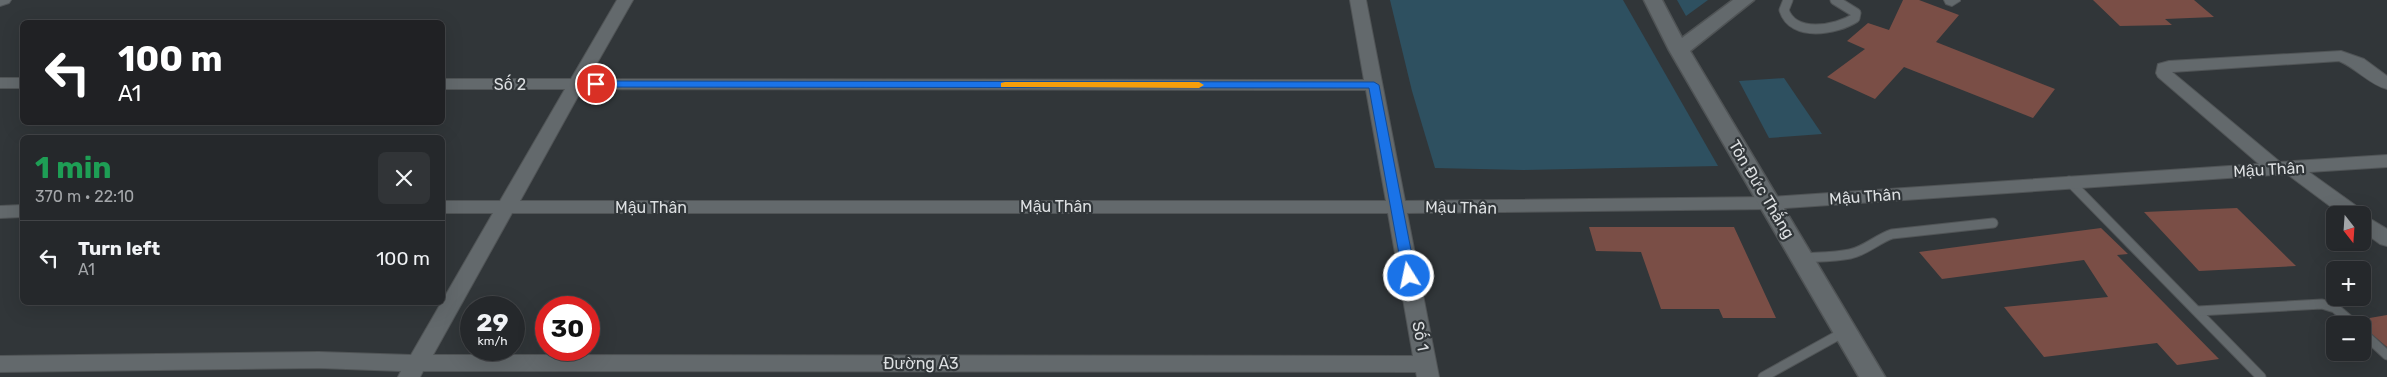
<!DOCTYPE html>
<meta charset="utf-8">
<style>
body{margin:0;font-family:Rubik,sans-serif;background:#313437;color:#f1f3f6;height:100vh;display:flex;flex-direction:column;font-size:19px;white-space:nowrap}
*{box-sizing:border-box;margin:0}
p{font-size:16px;color:#a3a6a9}
.icon{flex:none;width:28px;height:28px;fill:none;stroke:currentColor;stroke-width:2;stroke-linecap:round;stroke-linejoin:round}
.map{position:relative;flex:1;overflow:hidden}
.details{position:absolute;left:20px;top:135px;width:425px;height:170px;display:flex;flex-direction:column;background:#25282b;border-radius:8px;box-shadow:0 5px 20px #0002,0 0 0 1px #424447}
.details>*{flex:none}
.banner{position:absolute;left:20px;top:20px;width:425px;height:105px;border-radius:8px;box-shadow:0 5px 20px #0002,0 0 0 1px #424447;background:#202124;color:#fff;overflow:hidden}
.needle{width:32px;rotate:163deg}
.controls{position:absolute;left:2326px;top:206px;display:grid;gap:10px}
.controls a{display:grid;place-items:center;width:45px;height:45px;border-radius:8px;background:#25282b;box-shadow:0 5px 20px #0002,0 0 0 1px #424447;font-size:25px}
.speed{position:absolute;left:460px;top:296px;display:flex;gap:10px;font-size:25px;font-weight:700;text-align:center}
.speed>*{display:grid;place-content:center;width:65px;height:65px;border-radius:50%;background:#25282b;box-shadow:0 5px 20px #0002,0 0 0 1px #424447;line-height:1}
.speed small{font-size:12px;font-weight:400}
.speed .limit{border:8px solid #d22;background:#fff;color:#111}
.pin{position:absolute;display:grid;place-items:center;width:42px;height:42px;color:#fff;margin:-21px;border:2px solid #fff;border-radius:50%;box-shadow:0 1px 5px #0007}
.me{position:absolute;width:55px;margin:-28px;rotate:350deg;stroke-linejoin:round;filter:drop-shadow(0 0 4px #0008)}
.turn{display:flex;align-items:center;gap:18px;height:105px;padding:0 15px;font-size:22px}
.turn .icon{width:65px;height:65px;stroke-width:2.5}
.turn b{display:block;font-size:35px;line-height:42px}
.round{display:grid;place-items:center;flex:none;width:52px;height:52px;border-radius:8px;background:#313437}
.headline{display:flex;align-items:center;justify-content:space-between;height:85px;padding:0 15px}
h1{font-size:30px;font-weight:700;line-height:38px;color:#1e9e55}
ul{padding:0;list-style:none}
li{display:flex;align-items:center;gap:15px;height:75px;padding:0 15px;border-top:1px solid #424447}
li div{flex:1}
li b{display:block;font-size:19px}
li em{font-style:normal}
.map>svg:first-child{display:block}
.green{fill:#2e5060}
.building{fill:#7a4e46}
.lines{fill:none;stroke-linecap:round;stroke-linejoin:round}
.service-casing{stroke:#505456;stroke-width:11}
.minor-casing{stroke:#505456;stroke-width:2}
.tertiary-casing{stroke:#505456;stroke-width:3}
.service{stroke:#63696c;stroke-width:9}
.minor{fill:#63696c;fill-rule:evenodd}
.tertiary{fill:#63696c;fill-rule:evenodd}
.route{fill:#1a73e8;stroke:#114b97}
.slow{fill:#f59e0b}
.labels{text-anchor:middle;stroke-width:4.5;stroke-linejoin:round;paint-order:stroke}
.street-label{font-size:16px;fill:#dcdfe1;stroke:#313639}
</style>
<div class="map">
<svg width="2387" height="377" viewBox="0 0 2387 377">
<rect width="100%" height="100%" fill="#313639"/>
<!-- green -->
<g class="green">
<path d="M 1390,0 L 1623,0 L 1718,166 L 1523,170 L 1435,168 L 1412,91 Z"/>
<path d="M 1677,0 L 1708,0 L 1686,16 Z"/>
<path d="M 1784,78 L 1822,134 L 1769,138 L 1739,81 Z"/>
</g>
<!-- building -->
<g class="building">
<path d="M 1903,0 L 1919,0 L 1959,15 L 1936,42 L 2055,89 L 2033,118 L 1904,67 L 1875,99 L 1827,77 L 1865,49 L 1847,41 L 1868,23 L 1889,30 Z"/>
<path d="M 2093,0 L 2194,0 L 2214,17 L 2165,19 L 2172,25 L 2120,26 Z"/>
<path d="M 2237,208 L 2296,266 L 2199,271 L 2144,212 Z"/>
<path d="M 1589,227 L 1734,227 L 1776,318 L 1723,318 L 1719,309 L 1661,309 L 1641,252 L 1596,251 Z"/>
<path d="M 2101,228 L 2128,254 L 2117,255 L 2219,359 L 2177,365 L 2157,343 L 2044,357 L 2004,307 L 2108,297 L 2084,260 L 1942,279 L 1919,252 Z"/>
<path d="M 2387,315 L 2387,347 L 2361,325 L 2358,320 Z"/>
</g>
<g class="lines">
<defs>
<g id="service">
<path d="M 1788,0 L 1784,10 C 1793,38 1836,30 1855,18 L 1856,13 L 1835,0"/>
<path d="M 2069,181 L 2261,377"/>
<path d="M 1803,258 C 1818,257 1835,257 1850,254 C 1865,251 1877,239 1892,234 L 1993,223"/>
<path d="M 2198,311 L 2322,304 L 2335,308 L 2355,325"/>
<path d="M 2362,332 L 2387,355"/>
<path d="M 1763,377 L 1844,332"/>
</g>
<g id="minor">
<path d="M 0,0 L 11,0 L 9,3 L 0,6 Z"/>
<path d="M 617,0 L 633,0 L 588,79 L 1364,80 L 1350,0 L 1366,0 L 1405,201 L 1770,197 L 2259,164 L 2158,77 L 2156,73 L 2158,64 L 2169,61 L 2341,51 L 2364,59 L 2387,76 L 2387,89 C 2370,85 2356,68 2339,61 L 2172,72 L 2280,162 L 2387,155 L 2387,167 L 2309,172 L 2362,210 L 2364,215 L 2387,229 L 2387,246 L 2380,244 L 2362,231 L 2362,215 L 2342,215 L 2287,174 L 1770,209 L 1407,213 L 1439,377 L 1417,377 L 1416,372 L 423,371 L 420,377 L 398,377 L 401,371 L 319,368 L 0,372 L 0,356 L 319,352 L 411,355 L 493,213 L 442,213 L 442,201 L 500,201 L 565,89 L 442,89 L 442,79 L 571,79 ZM 582,89 L 1366,90 L 1386,201 L 520,201 ZM 512,213 L 1388,213 L 1413,356 L 433,355 Z"/>
<path d="M 1944,0 L 1960,0 L 1960,1 L 1952,6 L 1946,4 Z"/>
<rect x="0" y="78" width="22" height="10"/>
<path d="M 22,205 L 22,217 L 0,218 L 0,206 Z"/>
</g>
<path id="tertiary" d="M 1644,0 L 1662,0 L 1682,38 L 1733,0 L 1754,0 L 1690,51 L 1885,377 L 1859,377 L 1669,50 Z"/>
</defs>
<!-- service casing -->
<use href="#service" class="service-casing"/>
<!-- minor casing -->
<use href="#minor" class="minor-casing"/>
<!-- tertiary casing -->
<use href="#tertiary" class="tertiary-casing"/>
<!-- service -->
<use href="#service" class="service"/>
<!-- minor -->
<use href="#minor" class="minor"/>
<!-- tertiary -->
<use href="#tertiary" class="tertiary"/>
</g>
<!-- route -->
<path class="route" d="M 596,81 L 1374,82 L 1379,85 L 1416,276 L 1409,280 L 1403,276 L 1369,88 L 593,87 L 593,82 Z"/>
<!-- slow -->
<path class="slow" d="M 1005,82 L 1199,82 L 1204,85 L 1199,88 L 1001,87 L 1001,83 Z"/>
<g class="labels">
<!-- street labels -->
<g class="street-label">
<text x="510" y="90">Số 2</text>
<text transform="translate(2269 169) rotate(-3)" y="6">Mậu Thân</text>
<text transform="translate(1762 189) rotate(59)" y="6">Tôn Đức Thắng</text>
<text transform="translate(1865 196) rotate(-4)" y="6">Mậu Thân</text>
<text x="1056" y="212">Mậu Thân</text>
<text x="651" y="213">Mậu Thân</text>
<text transform="translate(1461 207) rotate(1)" y="6">Mậu Thân</text>
<text transform="translate(1421 336) rotate(79)" y="6">Số 1</text>
<text x="921" y="369">Đường A3</text>
</g>
</g>
</svg>
<div class="controls">
<a><svg class="needle" viewBox="-14 -14 28 28"><path d="M0-13l5 13h-10z" fill="#e53935"/><path d="M0 13l5-13h-10z" fill="#a3a6a9"/></svg></a>
<a>+</a>
<a>−</a>
</div>
<div class="speed"><div>29<small>km/h</small></div><div class="limit">30</div></div>
<div class="pin" style="left:596px;top:84px;background:#d93025"><svg class="icon" aria-label="arrive" viewBox="0 0 24 24"><path d="M6 21V4h12l-3 4 3 4H6"/></svg></div>
<svg class="me" style="left:1409px;top:276px" viewBox="-20 -20 40 40"><circle r="17" fill="#1a73e8" stroke="#fff" stroke-width="3"/><path d="M0-11L8 9 0 5-8 9z" fill="#fff"/></svg>
<div class="banner">
<div class="turn"><svg class="icon" aria-label="left" viewBox="0 0 24 24"><path d="M17 20v-9H6M10 6l-5 5 5 5"/></svg><div><b>100 m</b>A1</div></div>
</div>
<section class="details">
<div class="headline"><div><h1>1 min</h1><p>370 m · 22:10</p></div><a class="round"><svg class="icon" aria-label="close" viewBox="0 0 24 24"><path d="M6 6l12 12M18 6L6 18"/></svg></a></div>
<ul>
<li><svg class="icon" aria-label="left" viewBox="0 0 24 24"><path d="M17 20v-9H6M10 6l-5 5 5 5"/></svg><div><b>Turn left</b><p>A1</p></div><em>100 m</em></li>
</ul>
</section>
</div>
